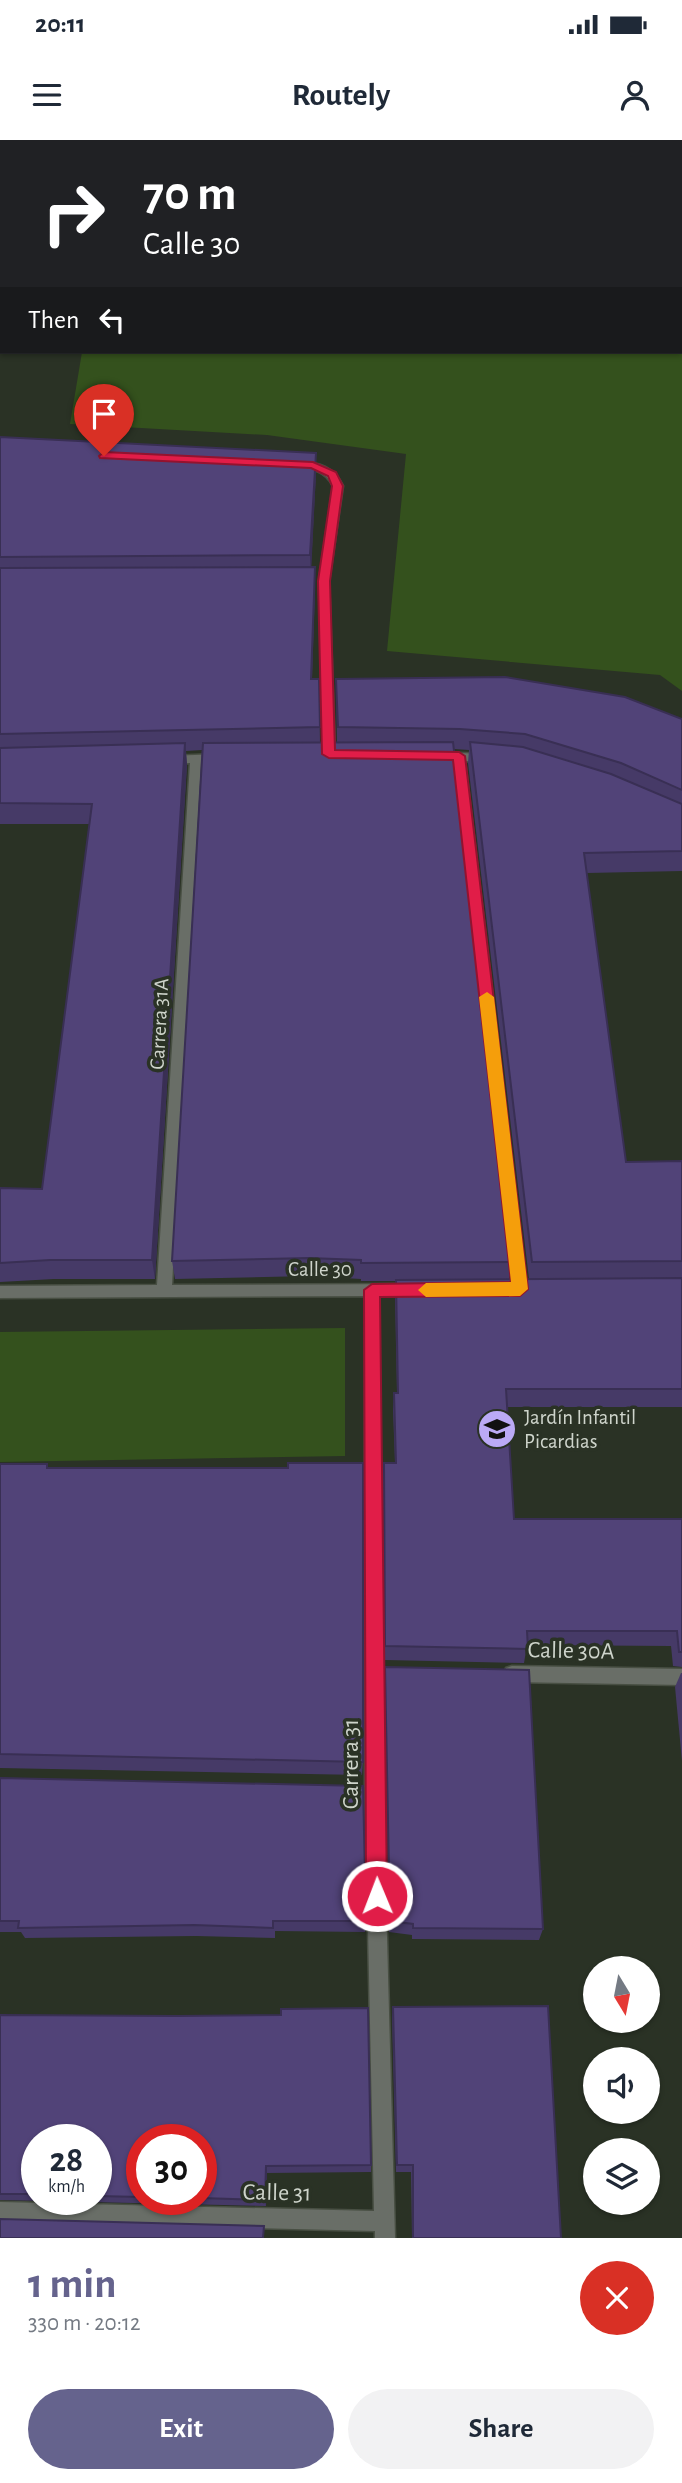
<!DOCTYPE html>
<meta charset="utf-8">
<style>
body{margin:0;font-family:"Alegreya Sans",sans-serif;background:#f2f2f3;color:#1f2937;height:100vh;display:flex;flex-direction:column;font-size:26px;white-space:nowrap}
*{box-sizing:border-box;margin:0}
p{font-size:23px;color:#747a83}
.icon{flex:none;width:38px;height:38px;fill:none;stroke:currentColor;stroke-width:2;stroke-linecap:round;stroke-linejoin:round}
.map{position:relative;height:2098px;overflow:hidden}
.panel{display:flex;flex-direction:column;background:#fff;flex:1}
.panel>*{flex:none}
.guide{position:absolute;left:0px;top:0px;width:682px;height:214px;box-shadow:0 2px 5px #0004;background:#202124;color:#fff;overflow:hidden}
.needle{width:46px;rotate:170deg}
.buttons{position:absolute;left:583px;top:1816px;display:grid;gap:14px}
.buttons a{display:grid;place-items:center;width:77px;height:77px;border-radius:50%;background:#fff;box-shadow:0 2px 5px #0004;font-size:35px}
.speed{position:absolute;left:21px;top:1984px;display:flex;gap:14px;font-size:35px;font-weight:700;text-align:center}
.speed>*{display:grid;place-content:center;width:91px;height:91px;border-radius:50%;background:#fff;box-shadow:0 2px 5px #0004;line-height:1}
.speed small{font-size:18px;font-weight:400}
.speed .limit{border:10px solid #d22;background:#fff;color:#111}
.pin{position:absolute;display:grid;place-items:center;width:60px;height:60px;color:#fff;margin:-72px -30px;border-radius:50% 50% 50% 0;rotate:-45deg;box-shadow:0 0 7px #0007}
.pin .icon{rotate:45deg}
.me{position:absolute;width:77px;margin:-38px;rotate:359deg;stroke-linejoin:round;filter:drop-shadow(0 0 5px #0008)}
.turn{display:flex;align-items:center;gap:24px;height:147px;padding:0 28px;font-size:32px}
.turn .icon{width:91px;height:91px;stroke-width:2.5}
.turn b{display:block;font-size:49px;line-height:60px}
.then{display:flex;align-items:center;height:66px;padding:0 28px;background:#0003;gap:14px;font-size:26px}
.round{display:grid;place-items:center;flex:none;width:74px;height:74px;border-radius:37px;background:#f2f2f3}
.summary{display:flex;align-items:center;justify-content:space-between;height:119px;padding:0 28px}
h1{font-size:42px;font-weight:700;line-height:52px;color:#65638d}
.button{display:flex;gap:14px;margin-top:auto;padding:14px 28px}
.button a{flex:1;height:80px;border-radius:42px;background:#65638d;color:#fff;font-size:28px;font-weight:700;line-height:80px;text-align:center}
.button a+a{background:#f2f2f3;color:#1f2937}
.status{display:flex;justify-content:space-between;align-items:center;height:49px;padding:0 35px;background:#fff;direction:ltr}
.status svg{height:19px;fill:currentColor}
header{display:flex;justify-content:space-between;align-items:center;height:91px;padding:0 28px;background:#fff;font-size:32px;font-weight:700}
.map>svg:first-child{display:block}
.green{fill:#34511d}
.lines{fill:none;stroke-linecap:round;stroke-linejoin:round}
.minor-casing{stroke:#484f43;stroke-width:3}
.minor{fill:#696e67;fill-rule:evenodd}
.wall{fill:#463a67;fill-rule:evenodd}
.shaded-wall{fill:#392f54}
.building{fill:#514378;stroke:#392f54;stroke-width:2}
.route{fill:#e11d48;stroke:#92132f;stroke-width:2}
.slow{fill:#f59e0b}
.labels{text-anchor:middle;stroke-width:7;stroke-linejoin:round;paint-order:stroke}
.street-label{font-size:21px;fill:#ced4cb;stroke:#2a3225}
.poi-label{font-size:21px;fill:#ced4cb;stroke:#2a3225;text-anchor:start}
.near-street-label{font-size:24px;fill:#ced4cb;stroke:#2a3225}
</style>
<div class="status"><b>20:11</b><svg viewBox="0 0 49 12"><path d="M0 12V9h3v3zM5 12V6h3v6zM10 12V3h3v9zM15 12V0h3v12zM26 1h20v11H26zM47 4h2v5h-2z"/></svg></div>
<header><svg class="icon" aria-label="menu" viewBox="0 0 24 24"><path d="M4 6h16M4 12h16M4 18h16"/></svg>Routely<svg class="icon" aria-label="person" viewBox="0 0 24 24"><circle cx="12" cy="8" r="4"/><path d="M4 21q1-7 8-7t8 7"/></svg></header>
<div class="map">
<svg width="682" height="2098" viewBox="0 0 682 2098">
<rect width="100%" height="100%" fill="#2a3225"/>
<!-- green -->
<g class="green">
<path d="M 228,0 L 682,0 L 682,551 L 660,535 L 387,511 L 406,314 L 267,295 L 70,284 L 82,212 L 681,212 L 681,2 L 226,2 Z"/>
<path d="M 345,1188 L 345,1316 L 0,1322 L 0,1192 Z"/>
</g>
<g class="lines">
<defs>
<g id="minor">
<path d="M 114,0 L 122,0 L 113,2 Z"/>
<path d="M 0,148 L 2,148 L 0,156 Z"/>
<path d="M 299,322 C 319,322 334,327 343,346 L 329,441 L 335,614 L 329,618 L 323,614 L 319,441 L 333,346 C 325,330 312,329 296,327 L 296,323 Z"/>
<path d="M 435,612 L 485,614 L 491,618 L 485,622 L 465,621 L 527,1149 L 525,1153 L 520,1155 L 515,1153 L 513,1149 L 454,620 L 431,619 L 431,613 Z"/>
<path d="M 219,614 L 225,618 L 223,621 L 201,622 L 172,1145 L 415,1144 L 420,1146 L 422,1150 L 420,1154 L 415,1156 L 379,1156 L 383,1647 L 395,2098 L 375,2098 L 375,2091 L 0,2082 L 0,2062 L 374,2071 L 365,1647 L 365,1156 L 0,1158 L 0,1146 L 157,1145 L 190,623 L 169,624 L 163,620 L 169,616 Z"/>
<path d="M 512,1526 L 682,1529 L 682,1545 L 512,1542 L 506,1540 L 504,1534 L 506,1528 Z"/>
</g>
</defs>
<!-- minor casing -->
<use href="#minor" class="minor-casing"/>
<!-- minor -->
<use href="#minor" class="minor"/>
</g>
<!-- wall -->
<g class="wall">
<path d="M 0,297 L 316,313 L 316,333 L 311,427 L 315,448 L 312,539 L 319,539 L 320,603 L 337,603 L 336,539 L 682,579 L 682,731 L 587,733 L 626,1022 L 682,1021 L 682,1267 L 507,1267 L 514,1379 L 682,1379 L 682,1527 L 673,1526 L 671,1506 L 527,1505 L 524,1523 L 385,1520 L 383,1340 L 384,1323 L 395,1323 L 393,1270 L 394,1253 L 397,1253 L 395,1159 L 396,1141 L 361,1141 L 361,1139 L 309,1136 L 175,1139 L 172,1121 L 202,610 L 186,611 L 187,624 L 155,1139 L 54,1139 L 0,1142 L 0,1048 L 42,1049 L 90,684 L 0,684 ZM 454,609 L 469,610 L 468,623 L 529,1139 L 509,1140 L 512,1122 Z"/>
<path d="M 0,1324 L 47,1324 L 48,1328 L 363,1622 L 362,1635 L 0,1628 Z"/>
<path d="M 385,1527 L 543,1789 L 539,1800 L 412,1799 L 412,1795 L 389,1792 L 385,1542 Z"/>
<path d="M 681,1533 L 682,1533 L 682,1621 L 675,1547 Z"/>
<path d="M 0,1638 L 366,1781 L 365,1792 L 275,1791 L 275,1798 L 196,1796 L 25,1798 L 21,1792 L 0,1792 Z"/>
<path d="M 393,1867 L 561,2098 L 412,2098 L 411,2032 L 396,2032 L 392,1877 Z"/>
<path d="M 0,1875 L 371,2025 L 371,2032 L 267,2033 L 266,2066 L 0,2060 ZM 37,2000 L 96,2000 L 96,2060 L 37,2060 ZM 142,2000 L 201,2000 L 201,2060 L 142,2060 Z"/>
</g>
<!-- shaded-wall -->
<g class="shaded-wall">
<path d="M 68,0 L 90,0 L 88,2 L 66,2 Z"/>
<path d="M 2,64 L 2,86 L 0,89 L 0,66 Z"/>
<path d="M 316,313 L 316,333 L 311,435 L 310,415 Z"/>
<path d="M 315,427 L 315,448 L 311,560 L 311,539 Z"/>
<path d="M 185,603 L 187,624 L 155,1139 L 152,1120 Z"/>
<path d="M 266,2026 L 267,2033 L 266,2066 L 265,2060 Z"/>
</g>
<!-- building -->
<g class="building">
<path d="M 0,0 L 68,0 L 66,2 L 2,2 L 2,64 L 0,66 Z"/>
<path d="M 0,297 L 316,313 L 310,415 L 0,417 Z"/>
<path d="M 315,427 L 311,539 L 319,539 L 320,587 L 0,594 L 0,428 Z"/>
<path d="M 505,537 L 625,557 L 682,579 L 682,650 L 621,623 L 525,594 L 460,589 L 338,587 L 336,539 Z"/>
<path d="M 453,602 L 512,1122 L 361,1123 L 361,1120 L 309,1118 L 172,1121 L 203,603 Z"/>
<path d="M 470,602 L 523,607 L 611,634 L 682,664 L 682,711 L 584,713 L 626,1022 L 682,1021 L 682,1121 L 532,1122 Z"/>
<path d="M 185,603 L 152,1120 L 50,1120 L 0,1123 L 0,1048 L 42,1049 L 92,664 L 0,663 L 0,608 Z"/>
<path d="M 682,1138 L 682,1249 L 506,1249 L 514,1379 L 682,1379 L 682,1512 L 679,1512 L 677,1491 L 527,1491 L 528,1509 L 385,1506 L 384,1323 L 396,1323 L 394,1253 L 398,1253 L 396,1140 Z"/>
<path d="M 288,1323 L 363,1323 L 363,1622 L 0,1614 L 0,1324 L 47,1324 L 47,1328 L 288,1328 Z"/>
<path d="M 385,1527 L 529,1530 L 543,1789 L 413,1788 L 413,1784 L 390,1781 Z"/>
<path d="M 0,1638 L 363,1646 L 366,1781 L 273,1781 L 273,1788 L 194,1785 L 18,1788 L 19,1781 L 0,1781 Z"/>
<path d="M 548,1866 L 561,2098 L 413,2098 L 413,2025 L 397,2025 L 393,1867 Z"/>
<path d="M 368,1868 L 371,2025 L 266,2026 L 265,2060 L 201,2058 L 201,2000 L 142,2000 L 142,2057 L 96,2056 L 96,2000 L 37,2000 L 37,2054 L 0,2054 L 0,1875 L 177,1876 L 281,1875 L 281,1869 Z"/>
<path d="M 0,2079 L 264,2086 L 263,2098 L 0,2098 Z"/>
</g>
<!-- route -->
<path class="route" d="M 104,312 L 313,322 L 336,332 L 343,346 L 330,441 L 335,610 L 459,612 L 465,616 L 528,1149 L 520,1156 L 380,1157 L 387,1756 L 384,1763 L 377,1766 L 369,1763 L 366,1756 L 364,1150 L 372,1144 L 511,1142 L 453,620 L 329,618 L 322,614 L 318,441 L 332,346 L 328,336 L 311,328 L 100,318 L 99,316 Z"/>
<!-- slow -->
<path class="slow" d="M 487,852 L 494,857 L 528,1149 L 520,1156 L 426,1157 L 418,1150 L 426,1143 L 511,1142 L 479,857 Z"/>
<!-- icons -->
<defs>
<symbol id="school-disc" viewBox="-11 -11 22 22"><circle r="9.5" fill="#bbaaf6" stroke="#2a3225"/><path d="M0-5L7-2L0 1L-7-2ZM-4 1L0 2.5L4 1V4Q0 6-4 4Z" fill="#111"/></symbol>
</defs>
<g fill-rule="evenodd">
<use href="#school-disc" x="475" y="1267" width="44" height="44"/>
</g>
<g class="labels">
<!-- street labels -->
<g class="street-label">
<text transform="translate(159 884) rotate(-87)" y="7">Carrera 31A</text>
<text x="320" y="1136">Calle 30</text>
</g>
<!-- poi labels -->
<g class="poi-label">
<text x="524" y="1284">Jardín Infantil<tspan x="524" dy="24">Picardias</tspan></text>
</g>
<!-- near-street labels -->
<g class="near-street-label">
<text transform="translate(571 1510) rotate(1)" y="8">Calle 30A</text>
<text transform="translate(350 1624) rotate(-90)" y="8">Carrera 31</text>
<text transform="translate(277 2052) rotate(1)" y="8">Calle 31</text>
</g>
</g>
</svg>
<div class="buttons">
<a><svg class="needle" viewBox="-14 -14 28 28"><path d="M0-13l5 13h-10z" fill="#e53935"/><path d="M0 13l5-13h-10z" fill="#747a83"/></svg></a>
<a><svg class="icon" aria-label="sound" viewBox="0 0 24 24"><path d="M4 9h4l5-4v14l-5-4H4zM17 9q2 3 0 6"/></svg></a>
<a><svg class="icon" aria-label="layers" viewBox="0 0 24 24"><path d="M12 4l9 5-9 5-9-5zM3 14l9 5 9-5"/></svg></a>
</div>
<div class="speed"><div>28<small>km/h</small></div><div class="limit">30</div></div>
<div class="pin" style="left:104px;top:316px;background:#d93025"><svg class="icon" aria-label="arrive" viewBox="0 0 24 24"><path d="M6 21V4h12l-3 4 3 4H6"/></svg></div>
<svg class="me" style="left:377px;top:1756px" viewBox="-20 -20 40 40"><circle r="17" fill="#e11d48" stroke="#fff" stroke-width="3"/><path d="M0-11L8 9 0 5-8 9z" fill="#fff"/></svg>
<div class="guide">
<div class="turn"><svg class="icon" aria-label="right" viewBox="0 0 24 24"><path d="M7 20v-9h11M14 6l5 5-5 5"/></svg><div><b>70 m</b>Calle 30</div></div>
<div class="then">Then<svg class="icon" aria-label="left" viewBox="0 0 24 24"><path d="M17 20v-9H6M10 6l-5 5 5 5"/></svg></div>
</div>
</div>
<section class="panel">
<div class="summary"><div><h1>1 min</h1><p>330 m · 20:12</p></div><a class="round" style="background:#d93025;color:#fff"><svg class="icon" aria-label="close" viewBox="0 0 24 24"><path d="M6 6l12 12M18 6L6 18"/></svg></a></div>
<div class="button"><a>Exit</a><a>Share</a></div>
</section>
